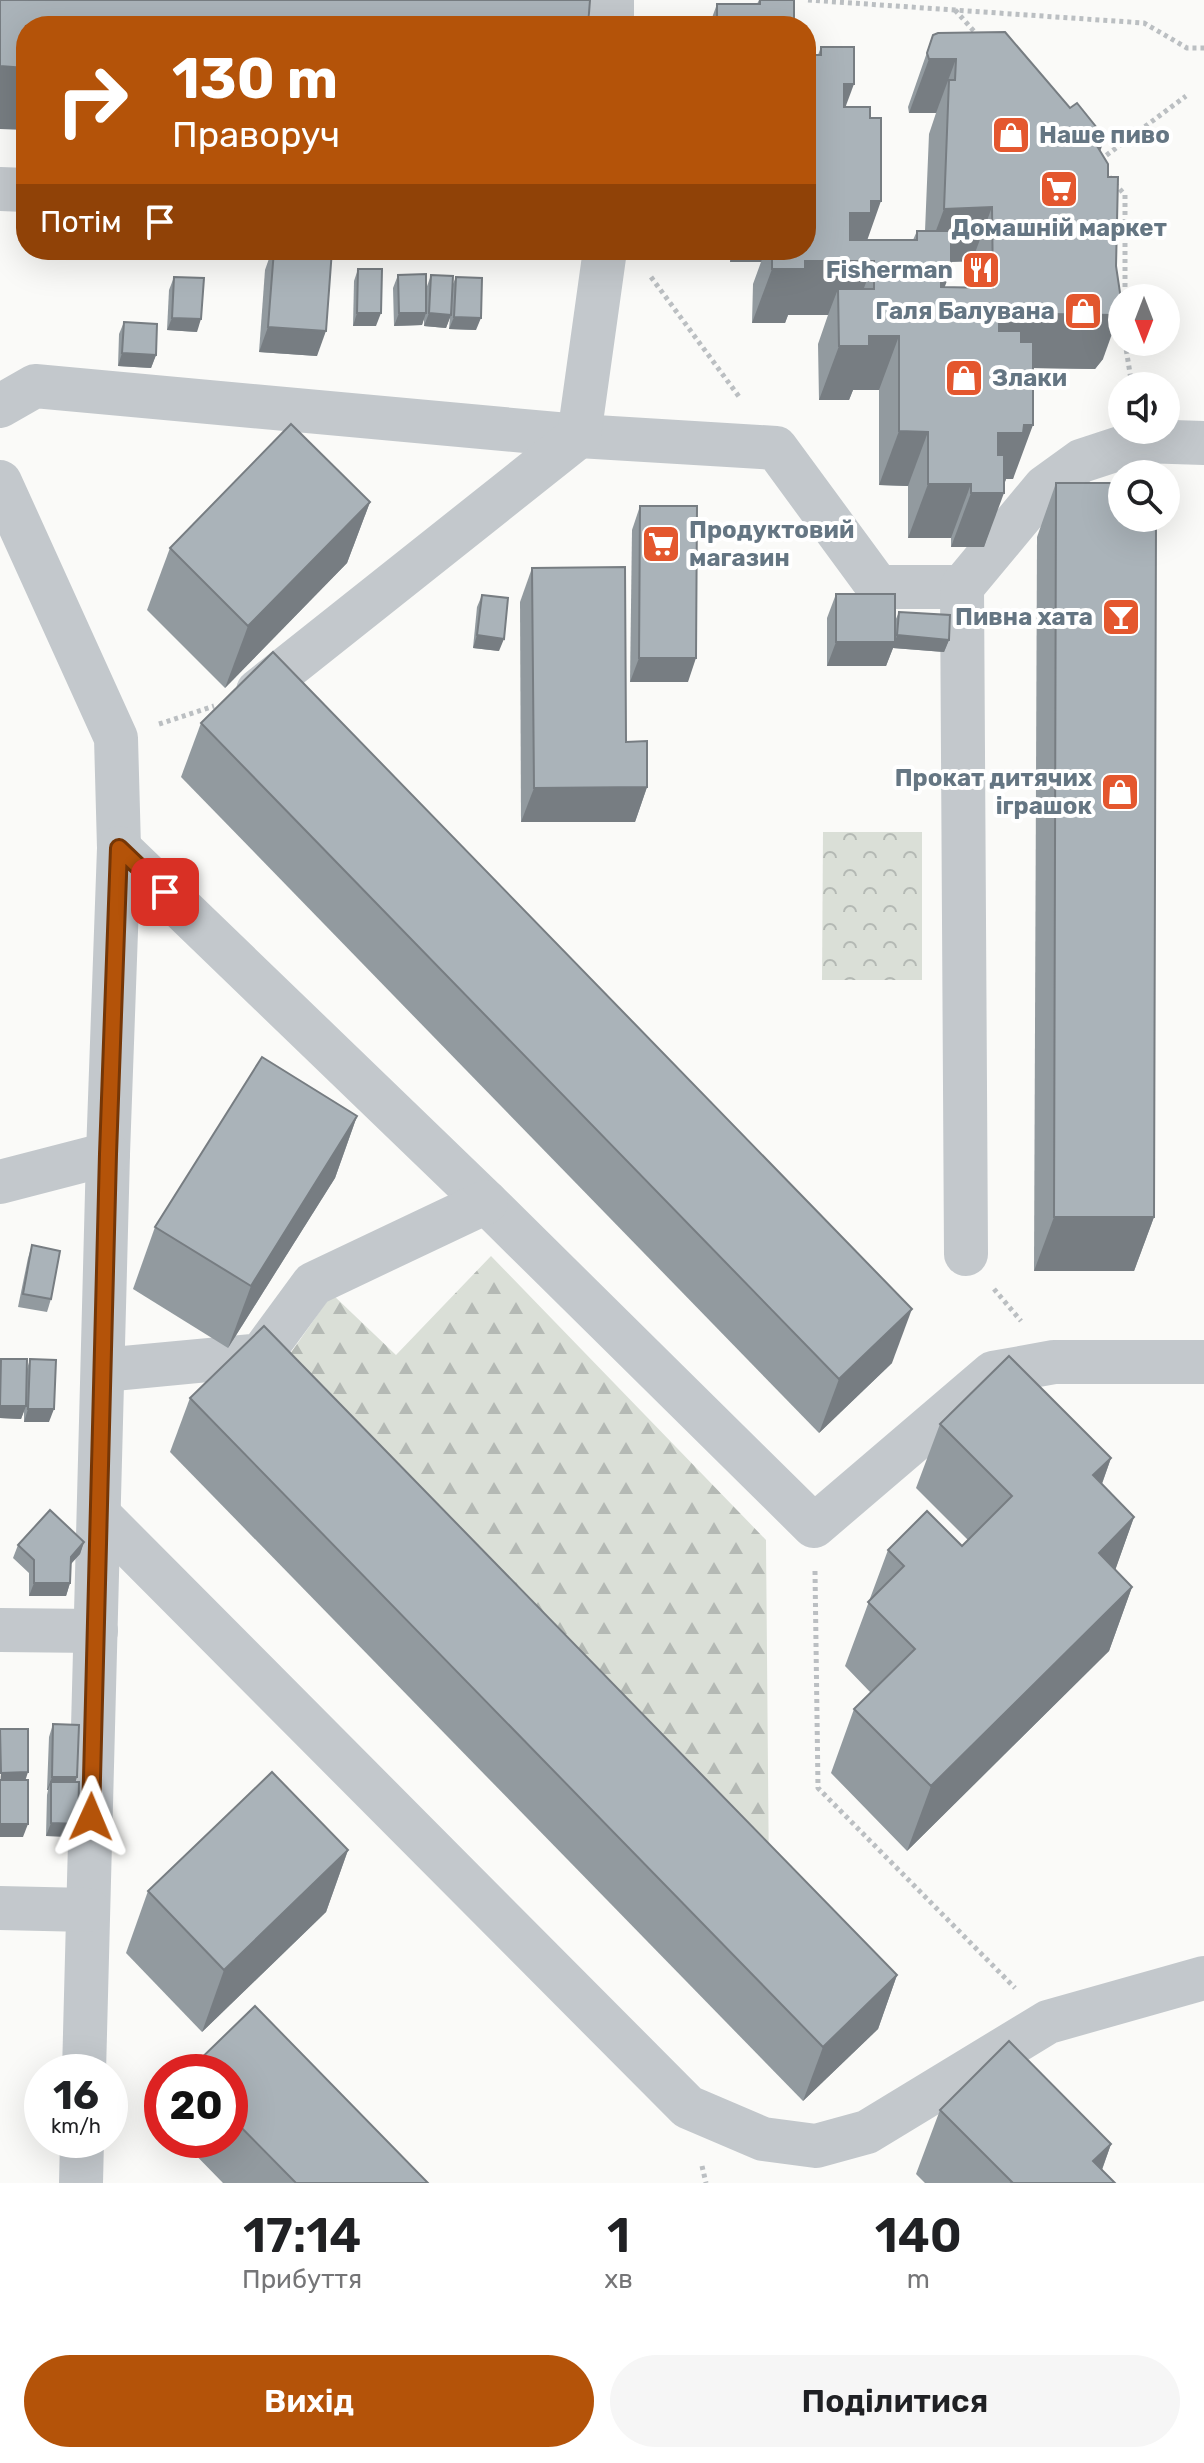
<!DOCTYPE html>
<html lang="uk">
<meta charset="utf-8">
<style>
body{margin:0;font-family:Rubik,sans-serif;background:#f6f6f6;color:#202124;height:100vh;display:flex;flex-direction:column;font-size:30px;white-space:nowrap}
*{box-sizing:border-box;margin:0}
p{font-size:26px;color:#757577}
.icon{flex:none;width:44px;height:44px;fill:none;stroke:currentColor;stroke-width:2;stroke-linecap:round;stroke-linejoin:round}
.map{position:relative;height:2183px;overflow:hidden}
.sheet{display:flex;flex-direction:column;background:#fff;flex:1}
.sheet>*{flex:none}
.hud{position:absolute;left:16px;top:16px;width:800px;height:244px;border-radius:32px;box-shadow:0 8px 32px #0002;background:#b45309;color:#fff;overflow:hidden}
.needle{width:52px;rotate:180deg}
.controls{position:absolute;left:1108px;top:284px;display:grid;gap:16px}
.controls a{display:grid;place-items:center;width:72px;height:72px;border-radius:50%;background:#fff;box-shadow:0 8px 32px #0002;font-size:40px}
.speed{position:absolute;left:24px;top:2054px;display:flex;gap:16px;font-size:40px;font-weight:700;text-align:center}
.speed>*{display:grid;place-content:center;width:104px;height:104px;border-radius:50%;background:#fff;box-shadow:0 8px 32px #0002;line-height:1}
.speed small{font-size:20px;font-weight:400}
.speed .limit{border:12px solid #d22;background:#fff;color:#111}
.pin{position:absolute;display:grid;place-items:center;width:68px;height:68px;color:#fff;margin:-34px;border-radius:16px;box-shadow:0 4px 12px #0006}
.me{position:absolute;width:88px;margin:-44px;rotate:1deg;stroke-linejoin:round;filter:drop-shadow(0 0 6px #0008)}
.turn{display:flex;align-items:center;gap:28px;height:168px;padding:0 24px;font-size:36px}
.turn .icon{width:104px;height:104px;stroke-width:2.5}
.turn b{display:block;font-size:56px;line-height:68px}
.then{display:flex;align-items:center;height:76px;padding:0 24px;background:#0003;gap:16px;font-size:30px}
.eta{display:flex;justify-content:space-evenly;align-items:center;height:136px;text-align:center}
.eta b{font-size:48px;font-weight:600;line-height:56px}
.button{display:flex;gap:16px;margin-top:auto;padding:16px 24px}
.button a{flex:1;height:92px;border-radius:48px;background:#b45309;color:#fff;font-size:32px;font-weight:600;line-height:92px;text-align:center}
.button a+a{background:#f6f6f6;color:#202124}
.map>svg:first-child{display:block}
.forest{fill:url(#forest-firs)}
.park{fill:url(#park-crowns)}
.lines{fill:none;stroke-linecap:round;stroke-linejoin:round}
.path{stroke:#bbbfc2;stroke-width:5;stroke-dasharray:4 4;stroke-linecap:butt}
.minor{stroke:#c3c8cc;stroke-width:44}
.wall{fill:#929a9f;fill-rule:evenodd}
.shaded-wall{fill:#777d82}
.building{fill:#aab3b9;stroke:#777d82;stroke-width:2}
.route-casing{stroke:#753606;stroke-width:20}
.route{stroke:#b45309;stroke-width:14}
.labels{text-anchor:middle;stroke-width:8;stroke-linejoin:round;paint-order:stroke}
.poi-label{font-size:24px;font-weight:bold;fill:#657683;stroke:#fff;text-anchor:end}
</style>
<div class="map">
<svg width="1204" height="2183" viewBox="0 0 1204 2183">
<defs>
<pattern id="forest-firs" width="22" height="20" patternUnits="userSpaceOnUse" patternTransform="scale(2)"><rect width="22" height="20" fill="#dadfd7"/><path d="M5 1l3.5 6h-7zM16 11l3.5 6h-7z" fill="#b4b9b4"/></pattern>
<pattern id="park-crowns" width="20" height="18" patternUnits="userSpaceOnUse" patternTransform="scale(2)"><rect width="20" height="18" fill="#dadfd7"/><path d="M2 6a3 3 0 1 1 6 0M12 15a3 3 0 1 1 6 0" fill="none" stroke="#b4b9b4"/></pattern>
</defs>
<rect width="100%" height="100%" fill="#fafaf8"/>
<!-- forest -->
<path class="forest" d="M 491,1256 L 766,1540 L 769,1885 L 276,1374 L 332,1294 L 396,1355 Z"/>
<!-- park -->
<path class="park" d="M 823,832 L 922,832 L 922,980 L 822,980 Z"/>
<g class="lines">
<!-- path -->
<g class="path">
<path d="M 808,0 L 1144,23 L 1187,48 L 1204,48"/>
<path d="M 955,10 L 980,38"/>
<path d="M 1100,160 L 1186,96"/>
<path d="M 1104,171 L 1125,195 L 1125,298"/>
<path d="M 651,277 L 740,398"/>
<path d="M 1125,342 L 1132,386"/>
<path d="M 159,724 L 214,706"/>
<path d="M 994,1289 L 1021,1321"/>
<path d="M 815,1571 L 818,1788 L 1015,1988"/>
<path d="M 702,2166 L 706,2183"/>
</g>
<!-- minor -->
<g class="minor">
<path d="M 612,26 L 612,0"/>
<path d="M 0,189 L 26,190"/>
<path d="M 0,406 L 35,386 L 579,436 L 776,448 L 878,587 L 962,587"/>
<path d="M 0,482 L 116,738 L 119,848 L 108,1154 L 84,2072"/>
<path d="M 258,691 L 579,436 L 605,250"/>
<path d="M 119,848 L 486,1202 L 814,1526 L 993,1373 L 1054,1362 L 1204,1362"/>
<path d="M 0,1182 L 108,1154"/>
<path d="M 966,1254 L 962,587 L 1045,487 L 1081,461 L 1142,441 L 1204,443"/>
<path d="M 103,1370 L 261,1355 L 313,1284 L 486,1202"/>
<path d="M 99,1515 L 688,2107 L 763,2139 L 816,2146 L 867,2132 L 1048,2022 L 1204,1978"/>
<path d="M 0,1630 L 96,1631"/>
<path d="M 0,1908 L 88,1910"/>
<path d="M 81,2183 L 82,2140"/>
</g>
</g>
<!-- wall -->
<g class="wall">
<path d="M 759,0 L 794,0 L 794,26 L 709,26 L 717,4 L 757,4 Z"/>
<path d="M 933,35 L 1100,151 L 1103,359 L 1095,369 L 1033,368 L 1013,479 L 1006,479 L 984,547 L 951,547 L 951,538 L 908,538 L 908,486 L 879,485 L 879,390 L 853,390 L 849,400 L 819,400 L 818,344 L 828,315 L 788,315 L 785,323 L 752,323 L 753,284 L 761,262 L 730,262 L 730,250 L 806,250 L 818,55 L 821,47 L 846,107 L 867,240 L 913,240 L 917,231 L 925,231 L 929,134 L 936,113 L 909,113 L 908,107 ZM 972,261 L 972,287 L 944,287 L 951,270 L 951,262 Z"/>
<path d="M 272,250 L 274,250 L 317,356 L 259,352 L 265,270 Z"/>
<path d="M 358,269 L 376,326 L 353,326 L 354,281 Z"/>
<path d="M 398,275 L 426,289 L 431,275 L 452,286 L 456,277 L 476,330 L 449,329 L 450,317 L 446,328 L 424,326 L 424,318 L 422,325 L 394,326 L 393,288 Z"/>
<path d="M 174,277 L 197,332 L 167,330 L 169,290 Z"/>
<path d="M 124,322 L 156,355 L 151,368 L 118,366 L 119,334 Z"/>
<path d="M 1056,483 L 1154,1217 L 1134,1271 L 1034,1271 L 1037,537 Z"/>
<path d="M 370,502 L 347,563 L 225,688 L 147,610 L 170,548 Z"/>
<path d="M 640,506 L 688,682 L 630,682 L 632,530 Z"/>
<path d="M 532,568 L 626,742 L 647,787 L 635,822 L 521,822 L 520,602 Z"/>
<path d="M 836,594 L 895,621 L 899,612 L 949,640 L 944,652 L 893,648 L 886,666 L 827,666 L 827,618 Z"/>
<path d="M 482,595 L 499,651 L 473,648 L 477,607 Z"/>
<path d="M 201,723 L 892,1363 L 819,1433 L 181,777 Z"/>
<path d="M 357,1116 L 335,1178 L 228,1348 L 133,1289 L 155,1227 Z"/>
<path d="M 32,1245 L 51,1299 L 47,1312 L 18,1307 L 28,1258 Z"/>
<path d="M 1,1359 L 27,1369 L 30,1359 L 49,1422 L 24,1422 L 24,1411 L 21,1419 L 0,1418 Z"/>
<path d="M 190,1398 L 897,1975 L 878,2029 L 803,2101 L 170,1452 Z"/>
<path d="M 940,1424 L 1111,1458 L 1102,1484 L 1134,1517 L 1115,1570 L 1132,1587 L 1109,1651 L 907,1851 L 831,1773 L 854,1709 L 871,1693 L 845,1666 L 888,1550 L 962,1546 L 968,1540 L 916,1488 Z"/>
<path d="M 84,1542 L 80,1554 L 71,1564 L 70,1583 L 66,1596 L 29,1596 L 29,1573 L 13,1558 L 18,1545 Z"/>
<path d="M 53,1724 L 76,1782 L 78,1824 L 74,1837 L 46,1836 L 47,1795 L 48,1790 L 47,1790 L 49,1737 Z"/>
<path d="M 348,1850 L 326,1912 L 202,2032 L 126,1953 L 148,1891 Z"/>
<path d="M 230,2072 L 428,2183 L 223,2183 L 181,2140 L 230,2140 Z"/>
<path d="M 940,2110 L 1111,2144 L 1102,2170 L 1115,2183 L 925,2183 L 916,2174 Z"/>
</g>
<!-- shaded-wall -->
<g class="shaded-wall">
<path d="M 929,59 L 956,59 L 936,113 L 909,113 Z"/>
<path d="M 0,66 L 26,68 L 26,130 L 0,129 Z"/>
<path d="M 844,84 L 854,84 L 834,138 Z"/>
<path d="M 1105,138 L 1085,192 L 1097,146 Z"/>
<path d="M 871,201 L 881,201 L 862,255 L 874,261 L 854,315 L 838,289 L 828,315 L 788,315 L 785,323 L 752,323 L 772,269 L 805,261 L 850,213 Z"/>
<path d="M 992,207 L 972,261 L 924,263 L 944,209 Z"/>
<path d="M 734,250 L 765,250 L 761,262 L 730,262 Z"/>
<path d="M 941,270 L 951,270 L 931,324 Z"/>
<path d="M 1122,306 L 1103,359 L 1095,369 L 973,367 L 993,313 Z"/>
<path d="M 357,313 L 381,313 L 376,326 L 353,326 Z"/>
<path d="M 399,313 L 426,313 L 422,325 L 394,326 Z"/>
<path d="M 429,313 L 451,315 L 446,328 L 424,326 Z"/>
<path d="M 454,317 L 481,318 L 476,330 L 449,329 Z"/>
<path d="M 172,318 L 201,319 L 197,332 L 167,330 Z"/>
<path d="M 268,327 L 326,331 L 317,356 L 259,352 Z"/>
<path d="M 869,336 L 899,336 L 879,390 L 853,390 L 849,400 L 819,400 L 839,346 Z"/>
<path d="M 122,353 L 156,355 L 151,368 L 118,366 Z"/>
<path d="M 1024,425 L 1033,425 L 1013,479 L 1006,479 L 1003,487 L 978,487 L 998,433 Z"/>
<path d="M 899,431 L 928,432 L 908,486 L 879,485 Z"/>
<path d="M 928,484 L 971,484 L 951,538 L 908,538 Z"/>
<path d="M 971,493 L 1004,493 L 984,547 L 951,547 Z"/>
<path d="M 370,502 L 347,563 L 225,688 L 248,626 Z"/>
<path d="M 477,635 L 504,639 L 499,651 L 473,648 Z"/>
<path d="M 897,635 L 949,640 L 944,652 L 893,648 L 886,666 L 827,666 L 836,642 L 895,642 Z"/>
<path d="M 639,658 L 696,658 L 688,682 L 630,682 Z"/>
<path d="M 647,787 L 635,822 L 521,822 L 534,788 Z"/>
<path d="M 357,1116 L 335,1178 L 228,1348 L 251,1286 Z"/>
<path d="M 1054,1217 L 1154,1217 L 1134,1271 L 1034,1271 Z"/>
<path d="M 912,1309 L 892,1363 L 819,1433 L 839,1379 Z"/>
<path d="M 0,1406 L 26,1406 L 21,1419 L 0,1418 Z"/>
<path d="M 28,1409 L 54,1409 L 49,1422 L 24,1422 Z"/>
<path d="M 1111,1458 L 1088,1522 L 1093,1475 Z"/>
<path d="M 1134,1517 L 1111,1582 L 1099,1553 Z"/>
<path d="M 84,1542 L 80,1554 L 66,1569 L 71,1557 Z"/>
<path d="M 34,1583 L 70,1583 L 66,1596 L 29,1596 Z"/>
<path d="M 1132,1587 L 1109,1651 L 907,1851 L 931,1786 Z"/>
<path d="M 28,1772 L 24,1785 L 0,1786 L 1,1773 Z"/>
<path d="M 52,1777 L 77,1777 L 73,1790 L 51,1782 L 48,1790 L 47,1790 Z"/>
<path d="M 51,1823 L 78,1824 L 74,1837 L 46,1836 Z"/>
<path d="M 0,1824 L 28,1824 L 23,1837 L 0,1837 Z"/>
<path d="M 348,1850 L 326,1912 L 202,2032 L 224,1970 Z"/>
<path d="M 897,1975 L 878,2029 L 803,2101 L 823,2047 Z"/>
<path d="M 1111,2144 L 1097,2183 L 1093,2161 Z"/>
</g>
<!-- building -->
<g class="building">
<path d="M 0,0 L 590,0 L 588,26 L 26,26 L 26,68 L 0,66 Z"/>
<path d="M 760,0 L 794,0 L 794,26 L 717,26 L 717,4 L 760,4 Z"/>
<path d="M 1005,32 L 1070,108 L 1077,103 L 1105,138 L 1097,146 L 1108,164 L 1108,177 L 1118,177 L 1116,266 L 1122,306 L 1115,315 L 993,313 L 993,318 L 999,318 L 999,331 L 1021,331 L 1021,342 L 1033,342 L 1033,425 L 1024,425 L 1023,433 L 998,433 L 998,455 L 1004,455 L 1004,493 L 971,493 L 971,484 L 928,484 L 928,432 L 899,431 L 899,336 L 869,336 L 869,346 L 839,346 L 838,289 L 874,289 L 874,261 L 805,261 L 805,269 L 772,269 L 772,250 L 806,250 L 806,55 L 821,55 L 821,47 L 854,47 L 854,84 L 844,84 L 844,107 L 870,107 L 870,118 L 881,118 L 881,201 L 871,201 L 871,213 L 850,213 L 850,240 L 917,240 L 917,231 L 951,231 L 951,270 L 941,270 L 941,287 L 993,288 L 992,207 L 944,209 L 949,80 L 955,80 L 956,59 L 929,59 L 927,53 L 933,35 L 938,33 Z"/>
<path d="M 274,250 L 332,250 L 326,331 L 268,327 Z"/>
<path d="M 358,269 L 382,269 L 381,313 L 357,313 Z"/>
<path d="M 426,274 L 426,313 L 399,313 L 398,275 Z"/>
<path d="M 431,275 L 453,276 L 451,315 L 429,313 Z"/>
<path d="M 174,277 L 204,278 L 201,319 L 172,318 Z"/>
<path d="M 456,277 L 482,278 L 481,318 L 454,317 Z"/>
<path d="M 124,322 L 157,324 L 156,355 L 122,353 Z"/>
<path d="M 291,424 L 370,502 L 248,626 L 170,548 Z"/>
<path d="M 1056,483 L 1122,483 L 1122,518 L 1156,518 L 1154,1217 L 1054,1217 Z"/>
<path d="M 640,506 L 697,506 L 696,658 L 639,658 Z"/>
<path d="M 625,567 L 626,742 L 647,741 L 647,787 L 534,788 L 532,568 Z"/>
<rect x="836" y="594" width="59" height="48"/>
<path d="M 482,595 L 508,598 L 504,639 L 477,635 Z"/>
<path d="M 899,612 L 950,615 L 949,640 L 897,635 Z"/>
<path d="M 273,652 L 912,1309 L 839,1379 L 201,723 Z"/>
<path d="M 262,1057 L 357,1116 L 251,1286 L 155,1227 Z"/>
<path d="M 32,1245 L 60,1251 L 51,1299 L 23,1294 Z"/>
<path d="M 264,1326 L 897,1975 L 823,2047 L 190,1398 Z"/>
<path d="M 1009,1356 L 1111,1458 L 1093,1475 L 1134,1517 L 1099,1553 L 1132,1587 L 931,1786 L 854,1709 L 915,1649 L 868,1602 L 904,1566 L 888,1550 L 927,1511 L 962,1546 L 1012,1496 L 940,1424 Z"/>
<path d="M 1,1359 L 27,1359 L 26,1406 L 0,1406 Z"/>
<path d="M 30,1359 L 56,1360 L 54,1409 L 28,1409 Z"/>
<path d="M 50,1510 L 84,1542 L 71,1557 L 70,1583 L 34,1583 L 34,1560 L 18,1545 Z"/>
<path d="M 53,1724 L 79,1725 L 77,1777 L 52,1777 Z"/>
<path d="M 0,1729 L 28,1729 L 28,1772 L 1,1773 Z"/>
<path d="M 272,1772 L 348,1850 L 224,1970 L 148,1891 Z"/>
<rect x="0" y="1780" width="28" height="44"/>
<path d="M 51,1782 L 79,1782 L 78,1824 L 51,1823 Z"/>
<path d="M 255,2006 L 428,2183 L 296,2183 L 230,2116 L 230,2072 L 187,2072 Z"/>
<path d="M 1009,2041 L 1111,2144 L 1093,2161 L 1115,2183 L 1011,2183 L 1012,2182 L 940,2110 Z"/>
</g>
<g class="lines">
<defs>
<path id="route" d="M 91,1817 L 108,1154 L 119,848 L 165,892"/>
</defs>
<!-- route casing -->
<use href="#route" class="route-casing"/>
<!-- route -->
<use href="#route" class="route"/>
</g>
<!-- icons -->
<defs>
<symbol id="shop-square" viewBox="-11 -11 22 22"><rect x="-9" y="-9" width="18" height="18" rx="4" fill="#e4572e" stroke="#fff"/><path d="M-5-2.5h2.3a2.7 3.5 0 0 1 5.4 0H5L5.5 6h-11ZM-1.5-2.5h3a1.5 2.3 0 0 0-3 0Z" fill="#fff"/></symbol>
<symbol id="supermarket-square" viewBox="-11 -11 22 22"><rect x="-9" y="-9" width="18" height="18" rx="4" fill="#e4572e" stroke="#fff"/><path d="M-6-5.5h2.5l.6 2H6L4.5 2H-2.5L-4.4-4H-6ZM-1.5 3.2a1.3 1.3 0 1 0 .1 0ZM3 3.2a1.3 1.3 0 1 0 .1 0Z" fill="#fff"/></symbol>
<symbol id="restaurant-square" viewBox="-11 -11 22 22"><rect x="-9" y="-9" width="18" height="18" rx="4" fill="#e4572e" stroke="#fff"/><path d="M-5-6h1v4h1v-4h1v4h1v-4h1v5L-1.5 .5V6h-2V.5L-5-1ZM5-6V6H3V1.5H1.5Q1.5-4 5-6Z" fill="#fff"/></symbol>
<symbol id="bar-square" viewBox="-11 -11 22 22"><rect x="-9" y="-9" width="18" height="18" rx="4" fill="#e4572e" stroke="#fff"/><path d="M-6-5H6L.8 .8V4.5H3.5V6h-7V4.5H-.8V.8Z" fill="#fff"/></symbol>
</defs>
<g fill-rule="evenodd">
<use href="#shop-square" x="989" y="113" width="44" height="44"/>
<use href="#supermarket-square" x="1037" y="167" width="44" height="44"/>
<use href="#restaurant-square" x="959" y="248" width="44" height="44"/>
<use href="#shop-square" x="1061" y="289" width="44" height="44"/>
<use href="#shop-square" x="942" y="356" width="44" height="44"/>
<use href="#supermarket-square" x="639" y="522" width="44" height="44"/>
<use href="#bar-square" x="1099" y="595" width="44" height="44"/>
<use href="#shop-square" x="1098" y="770" width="44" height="44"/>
</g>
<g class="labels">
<!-- poi labels -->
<g class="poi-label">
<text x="1039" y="143" text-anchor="start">Наше пиво</text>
<text x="1059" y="236" text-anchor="middle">Домашній маркет</text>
<text x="953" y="278">Fisherman</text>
<text x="1055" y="319">Галя Балувана</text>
<text x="992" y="386" text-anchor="start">Злаки</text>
<text x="689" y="538" text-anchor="start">Продуктовий<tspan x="689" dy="28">магазин</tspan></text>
<text x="1093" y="625">Пивна хата</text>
<text x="1092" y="786">Прокат дитячих<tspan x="1092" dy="28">іграшок</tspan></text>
</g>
</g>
</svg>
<div class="controls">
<a><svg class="needle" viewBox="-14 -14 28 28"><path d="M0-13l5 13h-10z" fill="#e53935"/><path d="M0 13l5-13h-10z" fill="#757577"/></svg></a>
<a><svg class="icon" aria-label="sound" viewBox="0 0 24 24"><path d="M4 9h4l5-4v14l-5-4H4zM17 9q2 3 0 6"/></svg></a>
<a><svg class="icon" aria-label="search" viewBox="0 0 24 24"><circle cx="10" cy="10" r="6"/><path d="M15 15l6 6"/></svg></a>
</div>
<div class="speed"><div>16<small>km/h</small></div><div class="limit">20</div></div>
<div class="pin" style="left:165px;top:892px;background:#d93025"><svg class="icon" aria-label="arrive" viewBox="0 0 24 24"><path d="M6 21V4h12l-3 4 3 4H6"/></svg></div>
<svg class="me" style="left:91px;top:1817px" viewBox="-20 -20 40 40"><path d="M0-17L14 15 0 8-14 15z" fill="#b45309" stroke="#fff" stroke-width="4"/></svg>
<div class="hud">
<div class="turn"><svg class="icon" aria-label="right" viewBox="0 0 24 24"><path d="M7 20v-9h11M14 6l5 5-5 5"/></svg><div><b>130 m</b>Праворуч</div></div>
<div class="then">Потім<svg class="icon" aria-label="arrive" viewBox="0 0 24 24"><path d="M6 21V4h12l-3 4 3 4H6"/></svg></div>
</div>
</div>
<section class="sheet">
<div class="eta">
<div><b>17:14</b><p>Прибуття</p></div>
<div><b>1</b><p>хв</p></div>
<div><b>140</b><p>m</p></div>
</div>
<div class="button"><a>Вихід</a><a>Поділитися</a></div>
</section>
